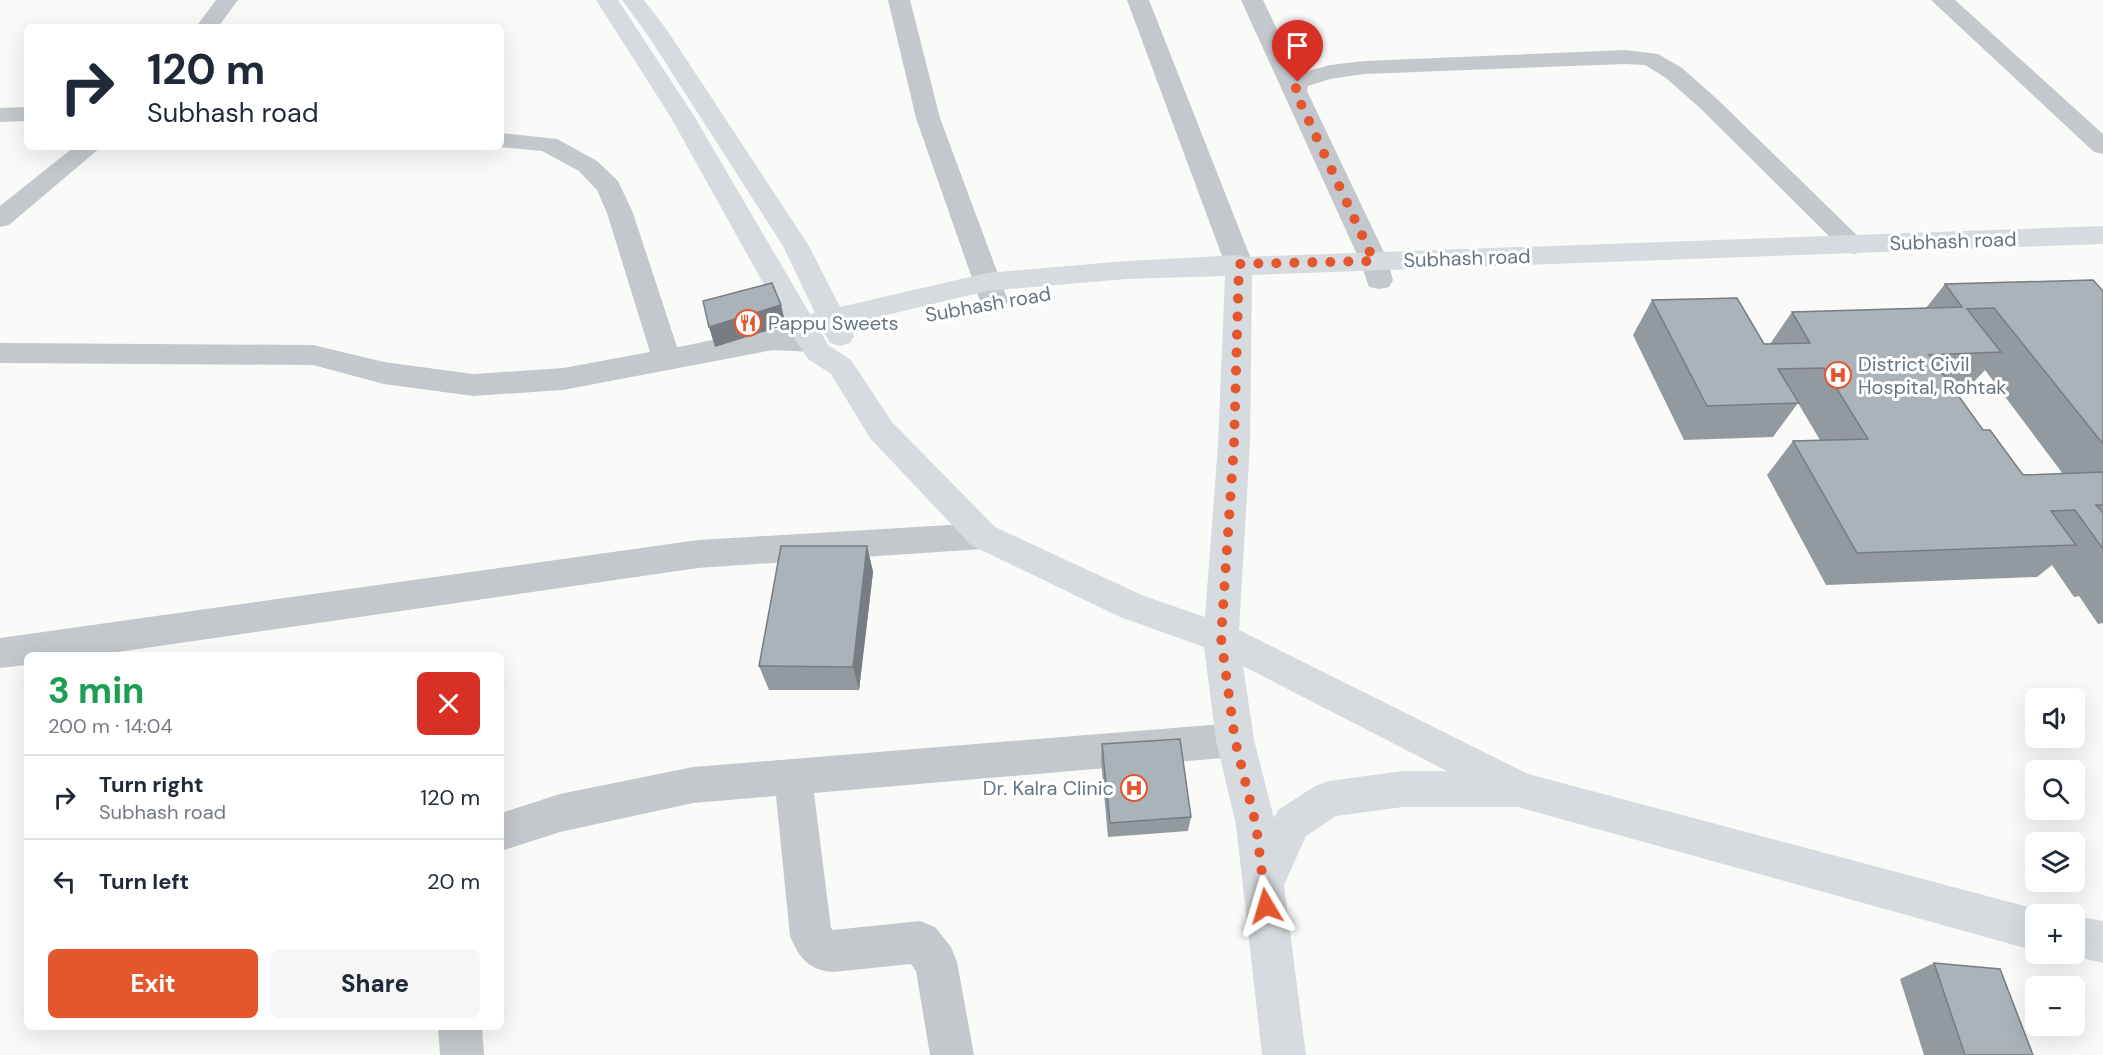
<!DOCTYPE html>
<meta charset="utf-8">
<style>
body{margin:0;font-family:"DM Sans",sans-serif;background:#f6f6f7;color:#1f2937;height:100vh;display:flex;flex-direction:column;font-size:22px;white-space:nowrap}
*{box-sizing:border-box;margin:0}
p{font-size:20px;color:#747a83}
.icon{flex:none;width:33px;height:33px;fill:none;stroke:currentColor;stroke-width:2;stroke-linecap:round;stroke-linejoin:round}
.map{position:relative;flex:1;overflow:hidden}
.panel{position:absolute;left:24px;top:652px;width:480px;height:378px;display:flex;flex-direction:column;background:#fff;border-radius:9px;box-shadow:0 6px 24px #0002}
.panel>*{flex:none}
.guide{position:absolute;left:24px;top:24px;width:480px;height:126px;border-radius:9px;box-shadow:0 6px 24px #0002;background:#fff;color:#1f2937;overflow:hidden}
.tools{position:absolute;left:2025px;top:688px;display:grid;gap:12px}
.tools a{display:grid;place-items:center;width:60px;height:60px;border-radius:9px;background:#fff;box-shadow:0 6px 24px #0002;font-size:30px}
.pin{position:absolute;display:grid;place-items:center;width:51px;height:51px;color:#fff;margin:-62px -26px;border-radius:50% 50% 50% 0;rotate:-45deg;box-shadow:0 0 6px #0007}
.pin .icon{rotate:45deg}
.me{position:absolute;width:66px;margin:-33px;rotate:353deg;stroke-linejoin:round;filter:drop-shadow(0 0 4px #0008)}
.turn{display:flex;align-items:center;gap:21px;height:126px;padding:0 24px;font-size:27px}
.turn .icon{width:78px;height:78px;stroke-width:2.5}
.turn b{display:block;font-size:42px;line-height:51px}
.round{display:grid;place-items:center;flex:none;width:63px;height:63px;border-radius:9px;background:#f6f6f7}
.overview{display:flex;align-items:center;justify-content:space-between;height:102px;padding:0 24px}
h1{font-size:36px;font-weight:800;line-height:45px;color:#1e9e55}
.button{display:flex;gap:12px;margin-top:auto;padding:12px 24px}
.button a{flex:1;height:69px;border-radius:9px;background:#e4572e;color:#fff;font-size:24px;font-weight:800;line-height:69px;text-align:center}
.button a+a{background:#f6f6f7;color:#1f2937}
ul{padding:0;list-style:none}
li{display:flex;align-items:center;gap:18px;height:84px;padding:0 24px;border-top:2px solid #e0e1e3}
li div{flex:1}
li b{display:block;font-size:22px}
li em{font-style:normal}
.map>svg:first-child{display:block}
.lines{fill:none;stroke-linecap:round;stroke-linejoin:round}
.street{fill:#c3c8cc;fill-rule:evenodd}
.secondary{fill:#d6dbdf;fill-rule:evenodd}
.wall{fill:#929a9f;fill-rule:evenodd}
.shaded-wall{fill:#777d82}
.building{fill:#aab3b9;stroke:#777d82;stroke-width:1.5}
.route{stroke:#e4572e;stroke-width:10;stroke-dasharray:0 18}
.labels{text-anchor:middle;stroke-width:6;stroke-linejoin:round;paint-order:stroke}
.street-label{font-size:20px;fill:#657683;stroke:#fff}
.poi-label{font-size:20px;fill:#657683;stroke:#fff;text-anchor:start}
</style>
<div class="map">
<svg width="2103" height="1055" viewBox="0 0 2103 1055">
<rect width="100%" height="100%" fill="#fafaf8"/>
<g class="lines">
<!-- street -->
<g class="street">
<path d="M 216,0 L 238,0 L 218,27 L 196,27 Z"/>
<path d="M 888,0 L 910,0 L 940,118 L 1008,301 L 1004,308 L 994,311 L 984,308 L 980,301 L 916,118 Z"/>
<path d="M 1127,0 L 1149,0 L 1253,264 L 1249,270 L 1239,273 L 1229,270 L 1225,264 Z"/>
<path d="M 1241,0 L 1263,0 L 1298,74 L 1330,65 L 1364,61 L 1625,50 L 1658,54 L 1682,68 L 1716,98 L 1867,245 L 1864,251 L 1854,254 L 1844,251 L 1700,108 L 1666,78 L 1645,65 L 1625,64 L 1364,74 L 1330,79 L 1308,86 L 1307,91 L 1388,261 L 1393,280 L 1389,287 L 1379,289 L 1369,287 L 1360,261 Z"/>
<path d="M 1931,0 L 1955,0 L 2103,134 L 2103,154 L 2094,152 Z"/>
<path d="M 27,107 L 27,121 L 0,122 L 0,108 Z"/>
<path d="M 501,133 L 557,139 L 597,161 L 618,181 L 633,213 L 677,347 C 723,339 776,321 822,335 L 826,342 L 822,349 L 812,352 L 773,350 L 563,390 L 473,396 L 384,384 L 313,365 L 0,363 L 0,343 L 313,345 L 384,362 L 473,374 L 563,368 L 650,352 L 607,213 L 597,190 L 579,171 L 542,151 L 499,147 Z"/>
<path d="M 74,147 L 101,147 L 9,225 L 0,227 L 0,206 Z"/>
<path d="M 983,523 L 995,527 L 1000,536 L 995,545 L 983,549 L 698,568 L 90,656 L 27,656 L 27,665 L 0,668 L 0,638 L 698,540 Z"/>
<path d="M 1235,723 L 1248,728 L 1254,740 L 1248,752 L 1235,757 L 814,793 L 831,928 L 833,930 L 920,921 L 935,927 L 951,947 L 957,962 L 974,1055 L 930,1055 L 916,971 L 911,964 L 833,972 C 809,970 799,958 790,936 L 776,796 L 693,803 L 560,832 L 501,851 L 501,813 L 560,794 L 693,767 Z"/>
<path d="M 438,1028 L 482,1028 L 484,1055 L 440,1055 Z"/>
</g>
<!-- secondary -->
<g class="secondary">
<path d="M 596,0 L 618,0 L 694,116 L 810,314 L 815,313 L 783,246 L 649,37 L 622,0 L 644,0 L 667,30 L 809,246 L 840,307 L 987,273 L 1126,261 L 1239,255 L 1245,257 L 2103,226 L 2103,244 L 1252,275 L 1250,444 L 1239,630 L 1528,774 L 2036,909 L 2050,915 L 2036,915 L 2036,951 L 1518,807 L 1403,807 L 1336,816 L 1306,836 L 1284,885 L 1306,1055 L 1262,1055 L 1236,825 L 1216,740 L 1204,647 L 1120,617 L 971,545 L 870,438 L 831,374 L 808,359 L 791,333 L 670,116 ZM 1225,276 L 1218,444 L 1205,617 L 1144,596 L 995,527 L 892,422 L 851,360 L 828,345 L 820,331 L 823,331 L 830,343 L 840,346 L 850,343 L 854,336 L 849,324 L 987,291 L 1126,279 ZM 1243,666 L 1447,771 L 1403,771 L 1329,781 L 1315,786 L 1278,810 L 1274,818 L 1254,740 Z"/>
<path d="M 2074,916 L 2103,921 L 2103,963 L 2064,954 L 2074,954 Z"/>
</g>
</g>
<!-- wall -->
<g class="wall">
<path d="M 1945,284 L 2103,291 L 2103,623 L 2098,624 L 2079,596 L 2074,597 L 2052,565 L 2037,577 L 1826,585 L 1767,475 L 1793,441 L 1820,440 L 1798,403 L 1773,437 L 1684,440 L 1633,335 L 1652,300 L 1764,344 L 1770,344 L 1792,312 L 1926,308 ZM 1985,370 L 2063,474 L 2023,475 L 1983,430 L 1952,388 L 1969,387 Z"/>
<path d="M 867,546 L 873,572 L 859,690 L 769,690 L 759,666 Z"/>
<path d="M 1102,744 L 1191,817 L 1188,831 L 1108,837 L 1101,760 Z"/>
<path d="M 1934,963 L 2033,1055 L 1924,1055 L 1900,979 Z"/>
</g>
<!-- shaded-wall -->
<g class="shaded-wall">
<path d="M 781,305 L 786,325 L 715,347 L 709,327 Z"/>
<path d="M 867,546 L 873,572 L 859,690 L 853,667 Z"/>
</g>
<!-- building -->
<g class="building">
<path d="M 2093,280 L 2103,291 L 2103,444 L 1994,308 L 1967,309 L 2001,352 L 1929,355 L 1983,430 L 1990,430 L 2023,475 L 2103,472 L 2103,505 L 2096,505 L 2103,513 L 2103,549 L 2075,510 L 2051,511 L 2076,545 L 1857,553 L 1793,441 L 1868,439 L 1824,368 L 1778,369 L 1799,403 L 1707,406 L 1652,300 L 1737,298 L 1764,344 L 1810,343 L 1792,312 L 1962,307 L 1945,284 Z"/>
<path d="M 772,283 L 781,305 L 709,327 L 703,301 Z"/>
<path d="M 781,546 L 867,546 L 853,667 L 759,666 Z"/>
<path d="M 1180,739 L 1191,817 L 1110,823 L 1102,744 Z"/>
<path d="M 1934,963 L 2000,969 L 2033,1055 L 1965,1055 Z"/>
</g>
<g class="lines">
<!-- route -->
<path class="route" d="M 1266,906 L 1256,825 L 1235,740 L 1221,638 L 1234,444 L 1239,264 L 1374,261 L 1295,91 L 1298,82"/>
</g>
<!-- icons -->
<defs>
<symbol id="restaurant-ring" viewBox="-11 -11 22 22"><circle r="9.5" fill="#fff" stroke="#e4572e" stroke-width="1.5"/><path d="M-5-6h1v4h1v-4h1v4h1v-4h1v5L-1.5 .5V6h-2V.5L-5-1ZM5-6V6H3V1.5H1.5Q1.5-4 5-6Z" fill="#e4572e"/></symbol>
<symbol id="hospital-ring" viewBox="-11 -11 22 22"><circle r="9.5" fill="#fff" stroke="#e4572e" stroke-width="1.5"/><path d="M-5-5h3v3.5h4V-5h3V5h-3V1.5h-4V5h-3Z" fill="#e4572e"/></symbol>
</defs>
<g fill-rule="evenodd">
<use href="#restaurant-ring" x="733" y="308" width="30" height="30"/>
<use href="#hospital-ring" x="1823" y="360" width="30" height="30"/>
<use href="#hospital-ring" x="1119" y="773" width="30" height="30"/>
</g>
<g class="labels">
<!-- street labels -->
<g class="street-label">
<text transform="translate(1953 241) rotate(-2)" y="7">Subhash road</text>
<text transform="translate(1467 258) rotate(-2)" y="7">Subhash road</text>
<text transform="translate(988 304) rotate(-10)" y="7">Subhash road</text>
</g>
<!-- poi labels -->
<g class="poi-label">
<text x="768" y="330">Pappu Sweets</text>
<text x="1858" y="371">District Civil<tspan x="1858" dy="23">Hospital, Rohtak</tspan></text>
<text x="1114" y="795" text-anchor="end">Dr. Kalra Clinic</text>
</g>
</g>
</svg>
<div class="tools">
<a><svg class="icon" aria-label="sound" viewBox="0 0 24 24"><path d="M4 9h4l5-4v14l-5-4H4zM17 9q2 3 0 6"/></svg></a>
<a><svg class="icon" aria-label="search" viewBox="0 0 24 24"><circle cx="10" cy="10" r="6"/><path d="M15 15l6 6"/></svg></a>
<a><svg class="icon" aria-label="layers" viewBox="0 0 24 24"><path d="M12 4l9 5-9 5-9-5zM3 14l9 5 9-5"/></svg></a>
<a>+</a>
<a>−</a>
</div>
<div class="pin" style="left:1298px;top:82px;background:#d93025"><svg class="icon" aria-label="arrive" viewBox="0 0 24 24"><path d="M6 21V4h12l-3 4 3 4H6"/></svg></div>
<svg class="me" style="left:1266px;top:906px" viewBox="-20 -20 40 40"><path d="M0-17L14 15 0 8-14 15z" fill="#e4572e" stroke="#fff" stroke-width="4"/></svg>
<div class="guide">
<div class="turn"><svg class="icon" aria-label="right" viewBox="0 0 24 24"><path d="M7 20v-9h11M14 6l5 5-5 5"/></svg><div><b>120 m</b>Subhash road</div></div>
</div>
<section class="panel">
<div class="overview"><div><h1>3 min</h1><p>200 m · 14:04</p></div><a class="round" style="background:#d93025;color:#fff"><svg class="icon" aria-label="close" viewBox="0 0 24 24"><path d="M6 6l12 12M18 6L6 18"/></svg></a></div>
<ul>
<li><svg class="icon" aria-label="right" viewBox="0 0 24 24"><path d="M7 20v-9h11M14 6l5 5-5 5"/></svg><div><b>Turn right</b><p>Subhash road</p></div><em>120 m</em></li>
<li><svg class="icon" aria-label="left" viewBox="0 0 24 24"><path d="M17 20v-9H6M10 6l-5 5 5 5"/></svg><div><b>Turn left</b></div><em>20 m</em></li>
</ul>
<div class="button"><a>Exit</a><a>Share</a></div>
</section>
</div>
